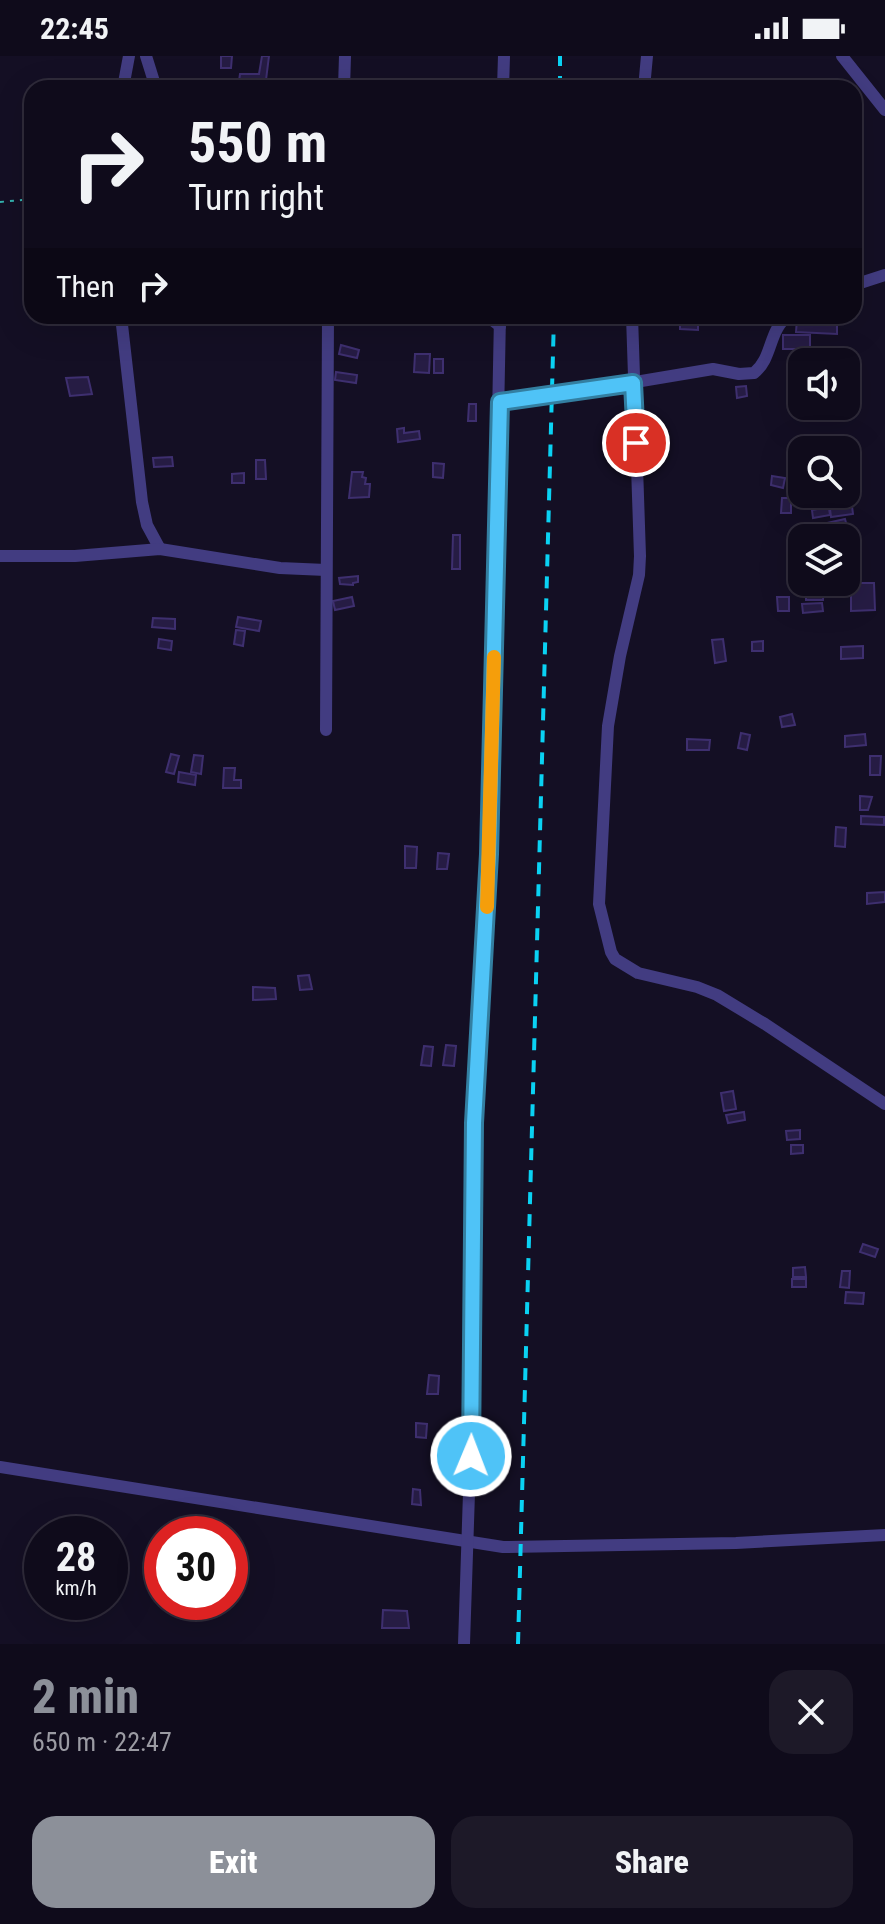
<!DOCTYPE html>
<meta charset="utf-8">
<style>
body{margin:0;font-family:"Roboto Condensed",sans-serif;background:#1d1928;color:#f1f3f6;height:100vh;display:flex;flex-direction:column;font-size:30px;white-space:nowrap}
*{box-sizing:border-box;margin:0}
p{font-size:26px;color:#9b9ba3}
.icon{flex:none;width:44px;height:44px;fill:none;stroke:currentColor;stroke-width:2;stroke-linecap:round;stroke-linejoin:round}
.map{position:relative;height:1588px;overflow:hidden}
.details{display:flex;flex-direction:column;background:#0f0b1b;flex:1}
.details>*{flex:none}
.guide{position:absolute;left:24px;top:24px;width:838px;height:244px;border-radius:24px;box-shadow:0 8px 32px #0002,0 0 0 2px #2f2b3a;background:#0f0b1b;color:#f1f3f6;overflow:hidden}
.controls{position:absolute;left:788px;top:292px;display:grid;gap:16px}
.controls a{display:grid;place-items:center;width:72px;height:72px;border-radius:16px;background:#0f0b1b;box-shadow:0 8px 32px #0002,0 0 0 2px #2f2b3a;font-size:40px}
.speed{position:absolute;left:24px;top:1460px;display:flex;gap:16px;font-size:40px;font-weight:700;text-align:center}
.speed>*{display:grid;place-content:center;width:104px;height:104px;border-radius:50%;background:#0f0b1b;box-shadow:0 8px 32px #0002,0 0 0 2px #2f2b3a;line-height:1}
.speed small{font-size:20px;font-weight:400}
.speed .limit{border:12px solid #d22;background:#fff;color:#111}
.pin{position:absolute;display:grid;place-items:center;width:68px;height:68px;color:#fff;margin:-34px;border:4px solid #fff;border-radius:50%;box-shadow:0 2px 8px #0007}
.me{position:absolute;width:88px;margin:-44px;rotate:1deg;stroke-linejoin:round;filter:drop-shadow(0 0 6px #0008)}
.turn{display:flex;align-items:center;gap:28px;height:168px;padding:0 32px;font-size:36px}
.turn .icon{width:104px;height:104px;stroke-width:2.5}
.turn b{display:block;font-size:56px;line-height:68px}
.then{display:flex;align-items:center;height:76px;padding:0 32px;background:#0003;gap:16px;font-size:30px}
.round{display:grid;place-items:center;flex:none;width:84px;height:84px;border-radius:24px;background:#1d1928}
.head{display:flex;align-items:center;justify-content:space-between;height:136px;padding:0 32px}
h1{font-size:48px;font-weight:800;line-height:60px;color:#8c9099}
.primary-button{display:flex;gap:16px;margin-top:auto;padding:16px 32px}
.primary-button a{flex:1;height:92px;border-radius:24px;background:#8c9099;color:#fff;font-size:32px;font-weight:800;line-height:92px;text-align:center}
.primary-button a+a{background:#1d1928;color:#f1f3f6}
.status{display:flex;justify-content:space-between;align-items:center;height:56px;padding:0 40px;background:#0f0b1b;direction:ltr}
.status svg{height:22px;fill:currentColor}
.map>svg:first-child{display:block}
.building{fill:#261c44;stroke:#3e2f6f;stroke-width:2}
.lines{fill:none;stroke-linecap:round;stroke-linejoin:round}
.path{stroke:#34b1ae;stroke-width:2;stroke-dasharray:4 6;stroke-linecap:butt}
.street{stroke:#423c81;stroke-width:12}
.rail{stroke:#0ad2f3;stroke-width:4;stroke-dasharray:12 10;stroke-linecap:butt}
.route-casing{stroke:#337fa1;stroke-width:20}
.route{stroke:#4fc3f7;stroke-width:14}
.slow{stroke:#f59e0b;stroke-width:14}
</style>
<div class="status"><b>22:45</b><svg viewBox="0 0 49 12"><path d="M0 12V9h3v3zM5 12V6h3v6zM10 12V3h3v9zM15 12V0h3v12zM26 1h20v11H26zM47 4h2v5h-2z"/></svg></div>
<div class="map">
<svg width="885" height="1588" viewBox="0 0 885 1588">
<rect width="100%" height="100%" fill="#140f24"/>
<!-- building -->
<g class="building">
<path d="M 221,0 L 232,0 L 231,12 L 221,12 Z"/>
<path d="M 262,0 L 269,0 L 266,24 L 256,23 L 256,27 L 239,25 L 240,18 L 259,18 Z"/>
<path d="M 797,263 L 837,264 L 837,278 L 796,276 Z"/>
<path d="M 680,265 L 698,265 L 698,274 L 680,273 Z"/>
<rect x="783" y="279" width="27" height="14"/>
<path d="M 341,289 L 359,294 L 357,302 L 339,298 Z"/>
<path d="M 415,298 L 430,298 L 429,317 L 414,316 Z"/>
<rect x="434" y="303" width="9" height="14"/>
<path d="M 336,316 L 357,319 L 356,327 L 335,324 Z"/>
<path d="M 88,321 L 92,338 L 70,340 L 66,322 Z"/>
<path d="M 746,330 L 747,340 L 737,342 L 736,331 Z"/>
<path d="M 858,337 L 858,348 L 846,348 L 846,338 Z"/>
<path d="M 469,348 L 476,348 L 476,365 L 468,365 Z"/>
<path d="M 811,352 L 830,352 L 830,361 L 811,362 Z"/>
<path d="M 404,372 L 404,377 L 419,375 L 420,383 L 398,386 L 397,373 Z"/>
<path d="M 172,401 L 173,410 L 154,411 L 153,402 Z"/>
<path d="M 256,404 L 265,404 L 266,423 L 256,423 Z"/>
<path d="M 433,407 L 444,408 L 443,422 L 433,421 Z"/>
<path d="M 352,416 L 363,416 L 362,421 L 366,422 L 365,428 L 370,428 L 369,441 L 349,442 Z"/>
<path d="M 244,417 L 244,427 L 232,427 L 232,418 Z"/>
<path d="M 772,420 L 785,422 L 783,432 L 771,429 Z"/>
<path d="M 816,438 L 827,438 L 830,459 L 813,462 L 812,454 L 818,453 Z"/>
<path d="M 782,442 L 791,442 L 791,457 L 781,457 Z"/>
<path d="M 852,450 L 853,458 L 831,461 L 830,453 Z"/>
<path d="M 845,463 L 849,478 L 831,482 L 827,467 Z"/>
<path d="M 453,479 L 460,479 L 460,513 L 452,513 Z"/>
<path d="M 358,520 L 358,526 L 353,527 L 353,529 L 340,528 L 339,522 Z"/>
<path d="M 806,527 L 824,527 L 823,544 L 806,544 Z"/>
<path d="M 851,527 L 874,527 L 875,554 L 851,555 Z"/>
<path d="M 352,541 L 354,550 L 335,554 L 333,545 Z"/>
<path d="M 777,541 L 789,541 L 789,555 L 778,555 Z"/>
<path d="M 822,547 L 823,555 L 803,557 L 802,548 Z"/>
<path d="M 238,561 L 261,565 L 259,575 L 236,571 Z"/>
<path d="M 153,562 L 175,563 L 175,573 L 152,571 Z"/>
<path d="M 236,574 L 245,575 L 243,590 L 234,588 Z"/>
<path d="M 159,583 L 172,585 L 171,594 L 158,592 Z"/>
<path d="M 723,583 L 726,605 L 715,607 L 712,584 Z"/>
<path d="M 763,585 L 763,595 L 752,595 L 752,586 Z"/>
<path d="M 863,590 L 863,602 L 841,603 L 841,591 Z"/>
<path d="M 792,658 L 795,669 L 782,671 L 780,661 Z"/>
<path d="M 741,677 L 750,679 L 747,694 L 738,692 Z"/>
<path d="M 865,678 L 866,689 L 845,691 L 845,680 Z"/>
<path d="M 687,683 L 710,684 L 709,694 L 687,694 Z"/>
<path d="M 171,698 L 179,700 L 174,718 L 166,716 Z"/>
<path d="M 194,699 L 203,700 L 201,718 L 191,716 Z"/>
<path d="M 870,700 L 881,700 L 880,719 L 870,719 Z"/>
<path d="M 224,712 L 235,712 L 234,724 L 241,724 L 241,732 L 223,732 Z"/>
<path d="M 179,716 L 196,719 L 195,729 L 178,726 Z"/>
<path d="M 860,740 L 872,741 L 868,754 L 860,754 Z"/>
<path d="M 861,760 L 884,761 L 884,769 L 861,768 Z"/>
<path d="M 836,771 L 846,772 L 845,791 L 835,790 Z"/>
<path d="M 405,790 L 417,791 L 416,812 L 405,812 Z"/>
<path d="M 438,797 L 449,798 L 447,813 L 437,813 Z"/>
<path d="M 885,836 L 885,846 L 867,848 L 867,837 Z"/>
<path d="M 309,919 L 312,933 L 300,934 L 298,920 Z"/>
<path d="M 253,931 L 275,932 L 276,943 L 253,944 Z"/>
<path d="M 446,989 L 456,990 L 454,1010 L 443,1009 Z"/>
<path d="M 424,990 L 433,991 L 431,1010 L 421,1009 Z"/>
<path d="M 733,1035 L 736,1053 L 724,1055 L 721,1037 Z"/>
<path d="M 744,1056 L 745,1064 L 728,1067 L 726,1059 Z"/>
<path d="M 800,1074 L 800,1083 L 787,1084 L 786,1075 Z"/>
<path d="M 791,1089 L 803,1089 L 803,1097 L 791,1098 Z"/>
<path d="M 863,1188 L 878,1193 L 875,1201 L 860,1196 Z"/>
<path d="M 805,1211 L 806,1221 L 793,1221 L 793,1212 Z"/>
<path d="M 842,1215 L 850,1215 L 849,1232 L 840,1231 Z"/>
<rect x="792" y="1223" width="14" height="8"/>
<path d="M 846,1236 L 864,1237 L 863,1248 L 845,1247 Z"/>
<path d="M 429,1319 L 439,1320 L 438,1338 L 427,1338 Z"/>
<path d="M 416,1367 L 427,1368 L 426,1382 L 416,1381 Z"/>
<path d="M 413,1433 L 420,1434 L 421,1449 L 412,1448 Z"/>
<path d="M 383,1554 L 407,1555 L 409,1572 L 382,1572 Z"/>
</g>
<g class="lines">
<!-- path -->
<path class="path" d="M 0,146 L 32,143"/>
<!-- street -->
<g class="street">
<path d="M 146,0 L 156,32"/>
<path d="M 842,0 L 885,54"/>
<path d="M 123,32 L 129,0"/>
<path d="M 344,32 L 345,0"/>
<path d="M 503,32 L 504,0"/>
<path d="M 644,32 L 647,0"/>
<path d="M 854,229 L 885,219"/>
<path d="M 121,260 L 142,446 L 147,469 L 160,493"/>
<path d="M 487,260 L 500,270"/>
<path d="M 632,260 L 640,500 L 639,519 L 620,600 L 608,670 L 599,848 L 611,896 L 615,903 L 638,917 L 697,931 L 717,939 L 765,968 L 885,1048"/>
<path d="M 500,346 L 552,340 L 713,313 L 739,318 L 754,317 C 773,302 768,275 788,260"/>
<path d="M 0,500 L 75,500 L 160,493 L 280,512 L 326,514"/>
<path d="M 326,674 L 328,260"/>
<path d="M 0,1411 L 503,1491 L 736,1487 L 885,1479"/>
<path d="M 464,1588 L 474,1286 L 474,1067 L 491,716 L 500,260"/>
</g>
<!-- rail -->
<g class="rail">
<path d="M 560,32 L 560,0"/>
<path d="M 518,1588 L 554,260"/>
</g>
</g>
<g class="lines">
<defs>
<path id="route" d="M 471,1400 L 474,1067 L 489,798 L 500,346 L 633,327 L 636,387"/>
</defs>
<!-- route casing -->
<use href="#route" class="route-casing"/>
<!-- route -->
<use href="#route" class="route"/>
<!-- slow -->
<path class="slow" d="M 487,851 L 494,601"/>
</g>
</svg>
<div class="controls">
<a><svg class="icon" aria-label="sound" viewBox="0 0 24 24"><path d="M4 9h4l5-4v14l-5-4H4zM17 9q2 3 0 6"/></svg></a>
<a><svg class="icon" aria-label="search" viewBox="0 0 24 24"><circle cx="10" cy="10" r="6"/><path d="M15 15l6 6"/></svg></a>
<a><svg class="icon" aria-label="layers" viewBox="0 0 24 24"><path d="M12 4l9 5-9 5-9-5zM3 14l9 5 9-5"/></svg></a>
</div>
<div class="speed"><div>28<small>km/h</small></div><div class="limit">30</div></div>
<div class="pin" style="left:636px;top:387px;background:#d93025"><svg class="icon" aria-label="arrive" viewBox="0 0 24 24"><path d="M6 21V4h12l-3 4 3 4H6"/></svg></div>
<svg class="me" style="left:471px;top:1400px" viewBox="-20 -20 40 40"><circle r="17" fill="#4fc3f7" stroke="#fff" stroke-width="3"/><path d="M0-11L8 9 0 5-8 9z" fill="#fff"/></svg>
<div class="guide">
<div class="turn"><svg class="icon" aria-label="right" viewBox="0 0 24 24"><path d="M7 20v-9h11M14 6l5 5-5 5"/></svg><div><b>550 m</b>Turn right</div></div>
<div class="then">Then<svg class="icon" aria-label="right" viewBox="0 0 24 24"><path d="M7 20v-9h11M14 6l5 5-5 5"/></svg></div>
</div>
</div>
<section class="details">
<div class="head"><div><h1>2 min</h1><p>650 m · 22:47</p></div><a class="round"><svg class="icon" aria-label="close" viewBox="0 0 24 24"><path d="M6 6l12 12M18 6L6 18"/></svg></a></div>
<div class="primary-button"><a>Exit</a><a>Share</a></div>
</section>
